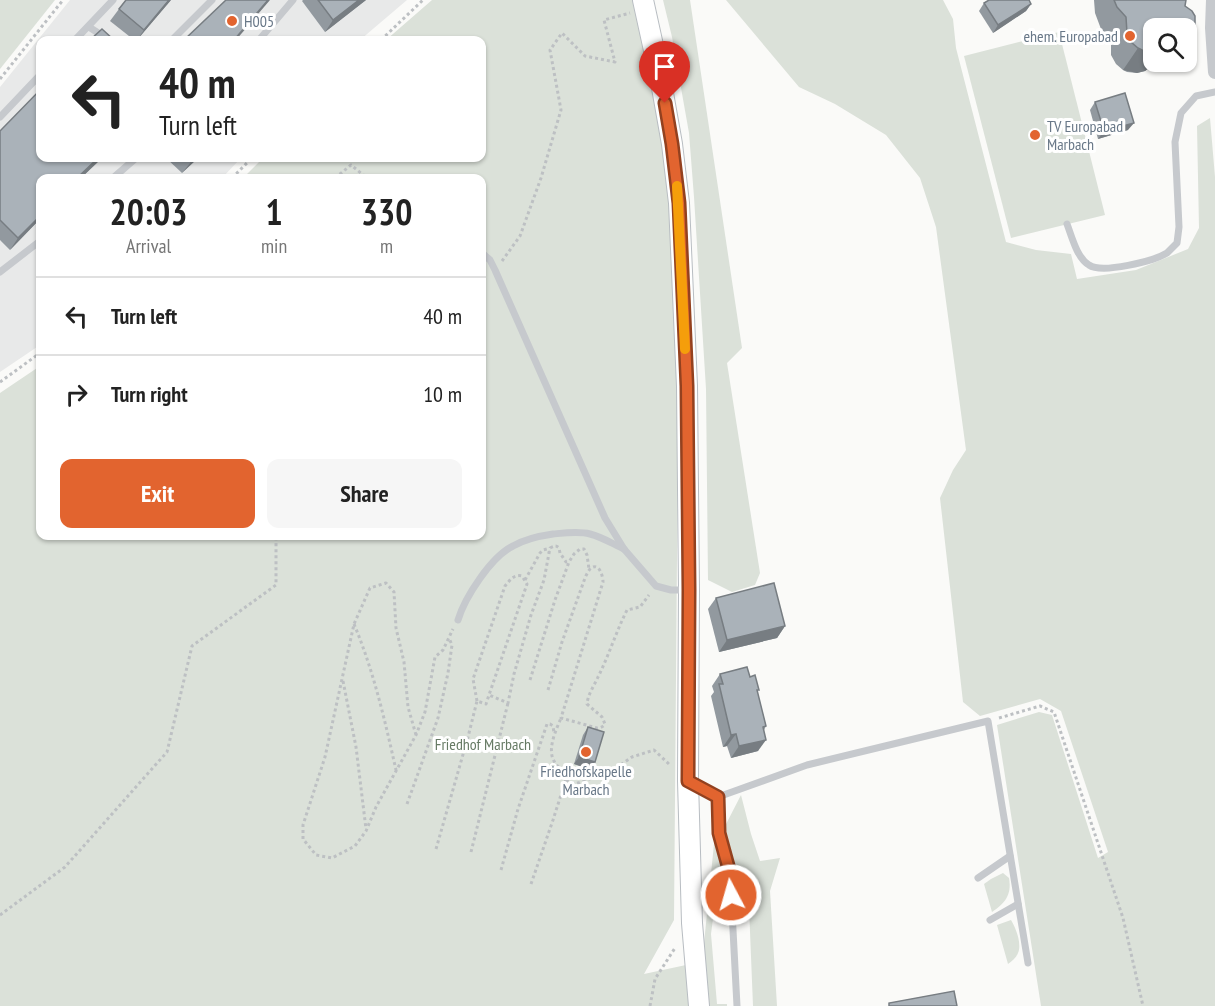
<!DOCTYPE html>
<style>
body{margin:0;font-family:"PT Sans Narrow",sans-serif;background:#f6f6f6;color:#222;height:100vh;display:flex;flex-direction:column;font-size:22px;white-space:nowrap}
*{box-sizing:border-box;margin:0}
p{font-size:20px;color:#767676}
.icon{flex:none;width:33px;height:33px;fill:none;stroke:currentColor;stroke-width:2;stroke-linecap:round;stroke-linejoin:round}
.map{position:relative;flex:1;overflow:hidden}
.details{position:absolute;left:36px;top:174px;width:450px;height:366px;display:flex;flex-direction:column;background:#fff;border-radius:12px;box-shadow:0 2px 4px #0004}
.details>*{flex:none}
.hud{position:absolute;left:36px;top:36px;width:450px;height:126px;border-radius:12px;box-shadow:0 2px 4px #0004;background:#fff;color:#222;overflow:hidden}
.controls{position:absolute;left:1143px;top:18px;display:grid;gap:12px}
.controls a{display:grid;place-items:center;width:54px;height:54px;border-radius:12px;background:#fff;box-shadow:0 2px 4px #0004;font-size:30px}
.pin{position:absolute;display:grid;place-items:center;width:51px;height:51px;color:#fff;margin:-62px -26px;border-radius:50% 50% 50% 0;rotate:-45deg;box-shadow:0 0 6px #0007}
.pin .icon{rotate:45deg}
.me{position:absolute;width:66px;margin:-33px;rotate:354deg;stroke-linejoin:round;filter:drop-shadow(0 0 4px #0008)}
.turn{display:flex;align-items:center;gap:21px;height:126px;padding:0 24px;font-size:27px}
.turn .icon{width:78px;height:78px;stroke-width:2.5}
.turn b{display:block;font-size:42px;line-height:51px}
.eta{display:flex;justify-content:space-evenly;align-items:center;height:102px;text-align:center}
.eta b{font-size:36px;font-weight:700;line-height:42px}
.primary-button{display:flex;gap:12px;margin-top:auto;padding:12px 24px}
.primary-button a{flex:1;height:69px;border-radius:12px;background:#e2642f;color:#fff;font-size:24px;font-weight:700;line-height:69px;text-align:center}
.primary-button a+a{background:#f6f6f6;color:#222}
ul{padding:0;list-style:none}
li{display:flex;align-items:center;gap:18px;height:78px;padding:0 24px;border-top:2px solid #e0e0e0}
li div{flex:1}
li b{display:block;font-size:22px}
li em{font-style:normal}
.map>svg:first-child{display:block}
.built{fill:#e8e9e9}
.green{fill:#dbe1d9}
.lines{fill:none;stroke-linecap:round;stroke-linejoin:round}
.secondary-casing{stroke:#b8bdc2;stroke-width:22}
.path{stroke:#bdc0c3;stroke-width:3;stroke-dasharray:3 3;stroke-linecap:butt}
.lane{stroke:#c6c9cd;stroke-width:7}
.street{stroke:#c6c9cd;stroke-width:14}
.secondary{stroke:#fff;stroke-width:20}
.wall{fill:#92999f}
.shaded-wall{fill:#777d82}
.building{fill:#aab2b9;stroke:#777d82;stroke-width:1.5}
.route-casing{stroke:#93411f;stroke-width:15}
.route{stroke:#e2642f;stroke-width:10}
.slow{stroke:#f59e0b;stroke-width:10}
.poi-dot{fill:#e2642f;stroke:#fff;stroke-width:2}
.labels{text-anchor:middle;stroke-width:6;stroke-linejoin:round;paint-order:stroke}
.poi-label{font-size:16px;fill:#697888;stroke:#fff;text-anchor:start}
.park-label{font-size:16px;fill:#667a64;stroke:#fff}
</style>
<div class="map">
<svg width="1215" height="1006" viewBox="0 0 1215 1006">
<rect width="100%" height="100%" fill="#fafaf8"/>
<!-- built -->
<path class="built" d="M 70,0 L 407,0 L 360,40 L 40,40 L 40,158 L 241,158 L 222,178 L 40,178 L 40,345 L 0,372 L 0,87 Z"/>
<!-- green -->
<g class="green">
<path d="M 0,0 L 55,0 L 0,69 Z"/>
<path d="M 432,0 L 636,0 L 666,142 L 679,316 L 674,920 L 644,974 L 686,965 L 692,1006 L 0,1006 L 0,393 L 40,366 L 40,536 L 482,536 L 482,178 L 243,178 L 263,158 L 482,158 L 482,40 L 386,40 Z"/>
<path d="M 663,0 L 690,0 L 742,348 L 727,363 L 760,573 L 755,585 L 732,592 L 708,580 L 706,389 L 694,197 L 689,133 L 672,37 Z"/>
<path d="M 726,0 L 943,0 L 953,19 L 956,48 L 1006,242 L 1036,250 L 1071,254 L 1077,279 L 1136,270 L 1188,249 L 1199,228 L 1197,126 L 1210,118 L 1215,177 L 1215,1006 L 1041,1006 L 997,725 L 1039,712 L 1052,715 L 1098,858 L 1108,852 L 1061,711 L 1040,699 L 980,716 L 963,702 L 940,498 L 953,470 L 966,450 L 936,227 L 920,178 L 886,135 L 835,104 L 799,87 Z"/>
<path d="M 1059,32 L 1105,215 L 1011,238 L 964,56 Z"/>
<path d="M 741,795 L 751,834 L 760,861 L 780,858 L 770,891 L 777,1006 L 753,1006 L 749,907 L 737,891 L 723,830 Z"/>
<path d="M 715,834 L 726,875 L 714,911 L 711,934 L 717,1004 L 727,1004 L 727,1006 L 708,1006 L 702,963 Z"/>
<path d="M 1003,873 L 1009,878 C 1012,895 1005,903 992,912 L 984,884 L 991,879 Z"/>
<path d="M 1011,920 C 1016,928 1022,944 1018,953 C 1016,958 1012,961 1008,964 L 997,925 Z"/>
</g>
<g class="lines">
<defs>
<path id="secondary" d="M 643,0 L 661,82 L 672,144 L 679,203 L 687,386 L 689,590 L 688,781 L 692,923 L 699,1006"/>
</defs>
<!-- secondary casing -->
<use href="#secondary" class="secondary-casing"/>
<!-- path -->
<g class="path">
<path d="M 381,40 L 423,0"/>
<path d="M 0,79 L 63,0"/>
<path d="M 232,178 L 252,158"/>
<path d="M 335,178 L 351,165 L 367,178"/>
<path d="M 502,261 L 520,236 L 541,178 L 561,110 L 550,50 L 562,33 L 585,56 L 615,62 L 604,20 L 630,13"/>
<path d="M 0,382 L 40,353"/>
<path d="M 525,580 L 540,553 L 543,550 L 547,549 L 549,552"/>
<path d="M 354,624 C 374,672 385,721 396,770"/>
<path d="M 530,680 L 555,600 L 569,562 L 574,554 L 580,549 L 584,549 L 587,555 L 589,569"/>
<path d="M 343,681 L 356,747 L 366,829"/>
<path d="M 548,690 L 562,642 L 585,578 C 585,577 589,570 590,569 C 599,561 603,576 603,582 L 561,718 L 597,728 C 600,728 603,727 605,724 L 602,717 L 587,704 C 588,694 594,686 598,677 C 609,655 616,632 627,610 L 640,607 L 649,595"/>
<path d="M 477,701 L 473,679 L 505,586 C 510,580 514,574 522,576 L 527,584 L 489,695"/>
<path d="M 999,718 L 1040,706 L 1054,712 L 1123,918 L 1143,1006"/>
<path d="M 416,735 L 408,707 L 404,662 L 396,628 L 394,592 L 386,583 L 370,588 L 354,624 L 325,757 L 303,825 L 303,839 L 316,855 L 332,858 L 355,846 L 366,831 L 376,807 L 416,735 L 425,712 L 435,657 L 443,650 L 453,629"/>
<path d="M 566,780 L 575,784 L 612,771 L 632,757 L 654,750 L 670,765"/>
<path d="M 407,804 L 438,718 L 448,673 L 452,645 L 449,638"/>
<path d="M 436,849 L 468,737 L 477,701 L 486,704 L 489,695 L 508,703 L 514,674 L 531,615 L 544,580 L 550,548 C 554,546 556,545 559,548 L 560,553 L 566,562 L 569,562"/>
<path d="M 471,852 L 508,703"/>
<path d="M 501,870 L 518,809 L 547,724 L 550,724 L 553,726 L 554,733"/>
<path d="M 531,884 L 553,820 L 567,776 C 563,770 557,767 554,761 C 547,749 556,730 561,718"/>
<path d="M 0,915 L 65,867 L 167,752 L 192,646 L 276,585 L 276,536"/>
<path d="M 650,1006 L 655,979 L 675,948"/>
</g>
<!-- lane -->
<g class="lane">
<path d="M 89,27 L 109,40"/>
<path d="M 75,40 L 113,0"/>
<path d="M 172,40 L 212,0"/>
<path d="M 259,40 L 293,0"/>
<path d="M 0,117 L 40,75"/>
<path d="M 113,178 L 136,158"/>
<path d="M 1067,224 C 1072,237 1077,258 1089,265 C 1102,274 1154,261 1167,253 C 1170,250 1174,246 1177,243 L 1179,227 L 1175,142 L 1181,113 L 1196,96 L 1215,92"/>
<path d="M 482,253 L 490,260 L 495,270 L 605,518 L 624,549 L 656,586 L 671,590 L 687,590"/>
<path d="M 0,272 L 40,241"/>
<path d="M 458,620 C 465,597 491,557 513,546 C 525,539 539,536 553,534 C 564,533 579,531 590,534 C 602,537 613,544 624,549"/>
<path d="M 690,782 L 718,797 L 807,765 L 988,721 L 1028,963"/>
<path d="M 718,797 L 719,833 L 730,873 L 737,1006"/>
<path d="M 978,878 L 1010,856"/>
<path d="M 990,920 L 1018,904"/>
</g>
<!-- street -->
<path class="street" d="M 1213,0 L 1212,28 L 1215,72"/>
<!-- secondary -->
<use href="#secondary" class="secondary"/>
</g>
<!-- wall -->
<g class="wall">
<path d="M 171,0 L 137,40 L 134,40 L 110,21 L 119,9 Z"/>
<path d="M 303,0 L 366,0 L 325,32 L 302,1 Z"/>
<path d="M 1094,0 L 1186,0 L 1185,6 L 1186,28 L 1154,62 L 1156,62 L 1155,63 L 1145,71 L 1137,73 L 1127,72 L 1123,70 L 1116,64 L 1111,55 L 1111,39 L 1101,29 L 1095,13 Z"/>
<path d="M 984,3 L 1031,4 L 1026,11 L 993,33 L 979,11 Z"/>
<path d="M 1095,102 L 1128,130 L 1098,139 L 1090,110 Z"/>
<path d="M 0,131 L 40,158 L 102,158 L 81,178 L 40,178 L 40,219 L 10,250 L 0,240 Z"/>
<path d="M 166,158 L 198,158 L 182,173 Z"/>
<path d="M 716,598 L 785,626 L 777,638 L 719,652 L 708,609 Z"/>
<path d="M 720,674 L 750,677 L 757,692 L 766,726 L 764,730 L 758,751 L 731,758 L 727,746 L 723,747 L 711,696 L 714,692 L 712,686 Z"/>
<path d="M 588,727 L 589,769 L 574,764 L 583,735 Z"/>
</g>
<!-- shaded-wall -->
<g class="shaded-wall">
<path d="M 169,0 L 171,0 L 137,40 L 144,30 Z"/>
<path d="M 268,0 L 270,0 L 236,40 L 234,40 Z"/>
<path d="M 359,0 L 366,0 L 325,32 L 333,20 Z"/>
<path d="M 1031,4 L 1026,11 L 993,33 L 998,25 Z"/>
<path d="M 1195,26 L 1186,39 L 1186,33 Z"/>
<path d="M 1138,48 L 1154,51 L 1154,62 L 1156,62 L 1145,71 L 1137,73 L 1123,70 Z"/>
<path d="M 1134,123 L 1128,130 L 1098,139 L 1104,131 Z"/>
<path d="M 98,158 L 102,158 L 81,178 L 77,178 Z"/>
<path d="M 195,158 L 198,158 L 182,173 L 191,162 Z"/>
<path d="M 40,216 L 40,219 L 10,250 L 18,238 Z"/>
<path d="M 785,626 L 777,638 L 719,652 L 727,640 Z"/>
<path d="M 736,734 L 727,746 L 723,747 L 731,735 Z"/>
<path d="M 766,740 L 758,751 L 731,758 L 739,746 Z"/>
<path d="M 579,757 L 595,762 L 589,769 L 574,764 Z"/>
</g>
<!-- building -->
<g class="building">
<path d="M 126,0 L 169,0 L 144,30 L 119,9 Z"/>
<path d="M 226,0 L 268,0 L 234,40 L 184,40 Z"/>
<path d="M 318,0 L 359,0 L 333,20 Z"/>
<path d="M 989,0 L 1029,0 L 1031,4 L 998,25 L 984,3 Z"/>
<path d="M 1114,0 L 1186,0 L 1185,6 L 1192,11 L 1195,16 L 1195,26 L 1191,31 L 1186,33 L 1186,28 L 1154,28 L 1154,51 L 1142,50 L 1138,48 L 1131,42 L 1127,33 L 1126,17 L 1117,7 Z"/>
<path d="M 102,29 L 114,40 L 90,40 Z"/>
<path d="M 40,90 L 40,158 L 98,158 L 77,178 L 40,178 L 40,216 L 18,238 L 0,220 L 0,131 Z"/>
<path d="M 1125,93 L 1134,123 L 1104,131 L 1095,102 Z"/>
<path d="M 186,158 L 195,158 L 191,162 Z"/>
<path d="M 774,583 L 785,626 L 727,640 L 716,598 Z"/>
<path d="M 747,667 L 750,677 L 755,675 L 759,690 L 757,690 L 766,726 L 763,727 L 766,740 L 739,746 L 736,734 L 731,735 L 719,684 L 723,684 L 720,674 Z"/>
<path d="M 588,727 L 604,732 L 595,762 L 579,757 Z"/>
<path d="M 954,991 L 957,1006 L 889,1006 L 889,1003 Z"/>
</g>
<g class="lines">
<defs>
<path id="route" d="M 665,103 L 672,144 L 679,203 L 687,386 L 689,590 L 688,781 L 718,797 L 719,833 L 730,873 L 731,895"/>
</defs>
<!-- route casing -->
<use href="#route" class="route-casing"/>
<!-- route -->
<use href="#route" class="route"/>
<!-- slow -->
<path class="slow" d="M 677,186 L 685,349"/>
</g>
<!-- markers -->
<g class="poi-dot">
<circle cx="232" cy="21" r="6"/>
<circle cx="1130" cy="36" r="6"/>
<circle cx="1035" cy="135" r="6"/>
<circle cx="586" cy="752" r="6"/>
</g>
<g class="labels">
<!-- poi labels -->
<g class="poi-label">
<text x="244" y="27">H005</text>
<text x="1118" y="42" text-anchor="end">ehem. Europabad</text>
<text x="1047" y="132">TV Europabad<tspan x="1047" dy="18">Marbach</tspan></text>
<text x="586" y="777" text-anchor="middle">Friedhofskapelle<tspan x="586" dy="18">Marbach</tspan></text>
</g>
<!-- park labels -->
<g class="park-label">
<text x="483" y="750">Friedhof Marbach</text>
</g>
</g>
</svg>
<div class="controls">
<a><svg class="icon" aria-label="search" viewBox="0 0 24 24"><circle cx="10" cy="10" r="6"/><path d="M15 15l6 6"/></svg></a>
</div>
<div class="pin" style="left:665px;top:103px;background:#d93025"><svg class="icon" aria-label="arrive" viewBox="0 0 24 24"><path d="M6 21V4h12l-3 4 3 4H6"/></svg></div>
<svg class="me" style="left:731px;top:895px" viewBox="-20 -20 40 40"><circle r="17" fill="#e2642f" stroke="#fff" stroke-width="3"/><path d="M0-11L8 9 0 5-8 9z" fill="#fff"/></svg>
<div class="hud">
<div class="turn"><svg class="icon" aria-label="left" viewBox="0 0 24 24"><path d="M17 20v-9H6M10 6l-5 5 5 5"/></svg><div><b>40 m</b>Turn left</div></div>
</div>
<section class="details">
<div class="eta">
<div><b>20:03</b><p>Arrival</p></div>
<div><b>1</b><p>min</p></div>
<div><b>330</b><p>m</p></div>
</div>
<ul>
<li><svg class="icon" aria-label="left" viewBox="0 0 24 24"><path d="M17 20v-9H6M10 6l-5 5 5 5"/></svg><div><b>Turn left</b></div><em>40 m</em></li>
<li><svg class="icon" aria-label="right" viewBox="0 0 24 24"><path d="M7 20v-9h11M14 6l5 5-5 5"/></svg><div><b>Turn right</b></div><em>10 m</em></li>
</ul>
<div class="primary-button"><a>Exit</a><a>Share</a></div>
</section>
</div>
